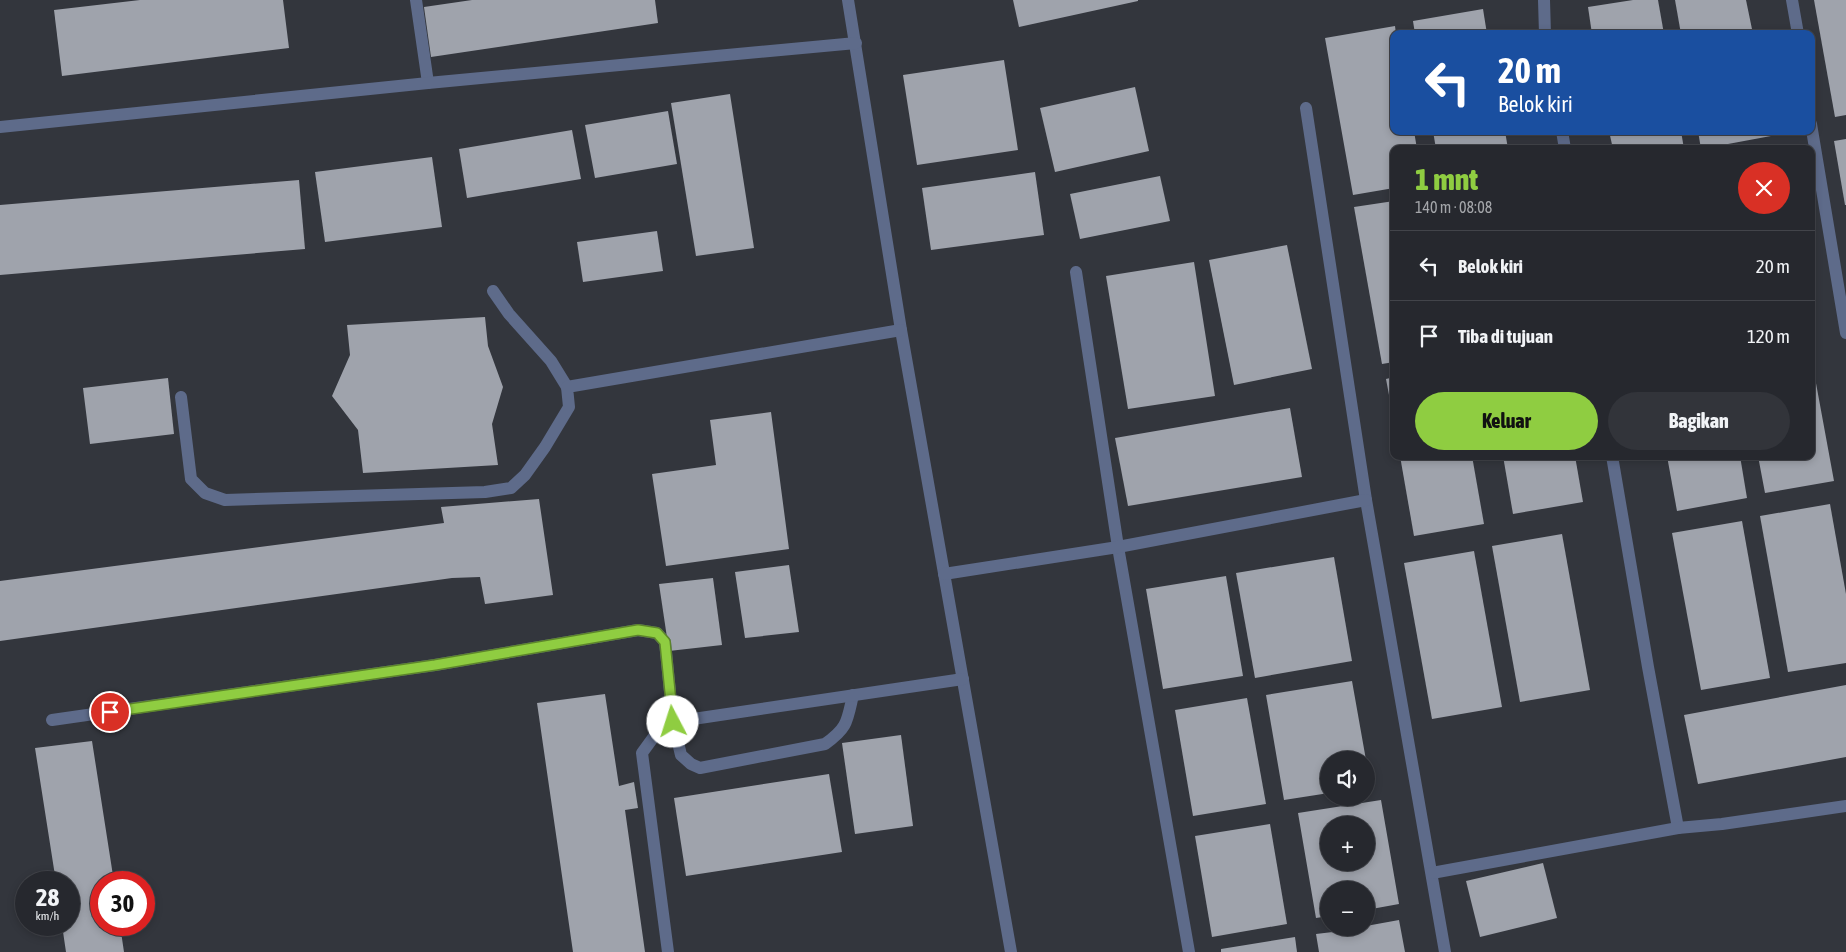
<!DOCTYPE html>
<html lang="id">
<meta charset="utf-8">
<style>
body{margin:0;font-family:"Asap Condensed",sans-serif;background:#32343a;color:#f1f3f6;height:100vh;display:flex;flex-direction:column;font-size:19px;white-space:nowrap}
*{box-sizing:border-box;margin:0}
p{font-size:16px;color:#a4a6aa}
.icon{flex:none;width:28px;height:28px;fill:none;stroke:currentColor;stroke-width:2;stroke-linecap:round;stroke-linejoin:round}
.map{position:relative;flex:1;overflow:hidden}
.side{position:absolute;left:1390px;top:145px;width:425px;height:315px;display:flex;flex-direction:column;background:#26282e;border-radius:10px;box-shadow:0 2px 8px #0003,0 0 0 1px #42444a}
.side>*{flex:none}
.top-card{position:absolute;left:1390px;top:30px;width:425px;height:105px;border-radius:10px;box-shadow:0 2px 8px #0003,0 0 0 1px #42444a;background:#1a4fa0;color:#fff;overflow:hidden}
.buttons{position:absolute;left:1320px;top:751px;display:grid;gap:10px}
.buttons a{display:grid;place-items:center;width:55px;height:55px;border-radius:50%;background:#26282e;box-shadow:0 2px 8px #0003,0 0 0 1px #42444a;font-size:25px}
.speed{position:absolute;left:15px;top:871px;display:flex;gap:10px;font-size:25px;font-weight:700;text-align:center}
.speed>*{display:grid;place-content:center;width:65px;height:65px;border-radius:50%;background:#26282e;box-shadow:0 2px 8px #0003,0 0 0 1px #42444a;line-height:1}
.speed small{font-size:12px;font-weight:400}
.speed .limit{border:8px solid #d22;background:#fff;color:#111}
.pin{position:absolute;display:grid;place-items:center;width:42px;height:42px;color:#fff;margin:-21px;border:2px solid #fff;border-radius:50%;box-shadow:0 1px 5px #0007}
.me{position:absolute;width:55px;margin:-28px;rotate:355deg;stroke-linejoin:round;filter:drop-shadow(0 0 4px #0008)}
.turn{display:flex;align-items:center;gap:18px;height:105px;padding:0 25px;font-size:22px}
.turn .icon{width:65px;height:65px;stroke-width:2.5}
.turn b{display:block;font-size:35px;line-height:42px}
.round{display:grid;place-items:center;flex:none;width:52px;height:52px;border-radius:26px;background:#32343a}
.overview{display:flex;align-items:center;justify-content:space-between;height:85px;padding:0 25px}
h1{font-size:30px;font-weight:800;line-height:38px;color:#8fcd41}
.primary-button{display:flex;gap:10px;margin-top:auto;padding:10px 25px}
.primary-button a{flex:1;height:58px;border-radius:30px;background:#8fcd41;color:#111;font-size:20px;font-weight:800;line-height:58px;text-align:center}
.primary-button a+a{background:#32343a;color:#f1f3f6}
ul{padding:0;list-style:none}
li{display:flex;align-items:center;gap:15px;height:70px;padding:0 25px;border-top:1px solid #42444a}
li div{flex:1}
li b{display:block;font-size:19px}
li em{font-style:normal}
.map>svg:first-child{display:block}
.building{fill:#9fa3ac;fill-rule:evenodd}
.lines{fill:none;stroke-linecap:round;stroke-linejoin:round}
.minor{stroke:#5e6b8a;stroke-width:12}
.route-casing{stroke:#5d852a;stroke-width:12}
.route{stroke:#8fcd41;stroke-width:9}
</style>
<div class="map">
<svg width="1846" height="952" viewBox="0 0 1846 952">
<rect width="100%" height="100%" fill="#33363d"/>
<!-- building -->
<g class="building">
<path d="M 140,0 L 283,0 L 289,48 L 62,76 L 54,10 Z"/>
<path d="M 472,0 L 655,0 L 658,23 L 431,57 L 424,7 Z"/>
<path d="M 1013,0 L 1138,0 L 1138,1 L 1019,27 Z"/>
<path d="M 1633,0 L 1658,0 L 1664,34 L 1592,34 L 1588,7 Z"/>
<path d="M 1675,0 L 1746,0 L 1753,34 L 1681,34 Z"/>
<path d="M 1814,0 L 1846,0 L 1846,115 L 1835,117 Z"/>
<path d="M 1483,9 L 1487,34 L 1415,34 L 1413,21 Z"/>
<path d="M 1395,26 L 1396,34 L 1394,34 L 1394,131 L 1414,131 L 1417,149 L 1394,149 L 1394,188 L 1353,195 L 1325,38 Z"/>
<path d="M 1004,60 L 1018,150 L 917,165 L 903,75 Z"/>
<path d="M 1135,87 L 1149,151 L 1055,172 L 1040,108 Z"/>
<path d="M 730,94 L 754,248 L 696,256 L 671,103 Z"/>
<path d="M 668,111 L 677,164 L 595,178 L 585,125 Z"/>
<path d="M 572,130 L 581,179 L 467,198 L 459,149 Z"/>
<path d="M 1433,131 L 1505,131 L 1508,149 L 1436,149 Z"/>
<path d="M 1609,131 L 1681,131 L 1684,149 L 1613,149 Z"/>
<path d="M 1698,131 L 1770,131 L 1771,136 L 1701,149 Z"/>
<path d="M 1846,139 L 1846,205 L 1845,205 L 1834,141 Z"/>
<path d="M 432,157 L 442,227 L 325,242 L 315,172 Z"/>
<path d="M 1035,172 L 1044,235 L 931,250 L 922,188 Z"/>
<path d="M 1160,176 L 1170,221 L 1080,239 L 1070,194 Z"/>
<path d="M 299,180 L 305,249 L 0,275 L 0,205 Z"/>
<path d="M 1394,201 L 1394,362 L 1382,364 L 1354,207 Z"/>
<path d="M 657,231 L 663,271 L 583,282 L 577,242 Z"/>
<path d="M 1287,245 L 1312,369 L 1234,385 L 1209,260 Z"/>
<path d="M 1194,262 L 1215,396 L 1128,409 L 1106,276 Z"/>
<path d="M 485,317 L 488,346 L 503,387 L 492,424 L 498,465 L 363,473 L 358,430 L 332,396 L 350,355 L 347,325 Z"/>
<path d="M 1811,356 L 1834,481 L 1765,493 L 1758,456 L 1811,456 Z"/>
<path d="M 1394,377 L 1394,416 L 1393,416 L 1386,379 Z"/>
<path d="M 168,378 L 174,434 L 90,444 L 83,388 Z"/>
<path d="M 1290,408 L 1302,477 L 1128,506 L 1115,438 Z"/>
<path d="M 771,412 L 789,549 L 666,566 L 652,474 L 716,465 L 710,420 Z"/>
<path d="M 1400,456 L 1472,456 L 1484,524 L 1414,536 Z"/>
<path d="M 1503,456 L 1575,456 L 1583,502 L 1513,514 Z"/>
<path d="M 1667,456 L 1740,456 L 1747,498 L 1677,511 Z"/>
<path d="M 539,499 L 553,595 L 485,604 L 480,577 L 452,578 L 0,641 L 0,581 L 444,523 L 441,507 Z"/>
<path d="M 1830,504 L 1846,594 L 1846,663 L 1788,672 L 1760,516 Z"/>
<path d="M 1742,521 L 1770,678 L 1701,690 L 1672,533 Z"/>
<path d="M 1562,534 L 1590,690 L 1520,702 L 1492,546 Z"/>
<path d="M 1474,551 L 1502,707 L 1432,719 L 1404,563 Z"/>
<path d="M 1334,557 L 1352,661 L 1255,678 L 1236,573 Z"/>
<path d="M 789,565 L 799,632 L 745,638 L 735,572 Z"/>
<path d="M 1226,576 L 1243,676 L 1163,689 L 1146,589 Z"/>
<path d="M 713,578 L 722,645 L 669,651 L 659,584 Z"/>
<path d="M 1352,681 L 1366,760 L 1329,760 L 1329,793 L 1284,800 L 1266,695 Z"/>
<path d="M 1846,685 L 1846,757 L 1698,784 L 1684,715 Z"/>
<path d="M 605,694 L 619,786 L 634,782 L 638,808 L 625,810 L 645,952 L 573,952 L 537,703 Z"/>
<path d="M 1247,698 L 1266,804 L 1193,816 L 1175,710 Z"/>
<path d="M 901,735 L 913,826 L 855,834 L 842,743 Z"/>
<path d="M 92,741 L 114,882 L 101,882 L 101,925 L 120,925 L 124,952 L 66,952 L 62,925 L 69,925 L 69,882 L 56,882 L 35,748 Z"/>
<path d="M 1366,765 L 1371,785 L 1366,786 Z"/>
<path d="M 829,774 L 842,852 L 686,876 L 674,798 Z"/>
<path d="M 1381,800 L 1399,904 L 1366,910 L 1366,890 L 1329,890 L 1329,916 L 1316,918 L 1298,813 ZM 1329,825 L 1366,825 L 1366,862 L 1329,862 Z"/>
<path d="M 1270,824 L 1287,924 L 1212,937 L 1195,836 Z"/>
<path d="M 1543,863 L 1557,918 L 1480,937 L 1466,881 Z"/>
<path d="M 1399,920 L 1405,952 L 1319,952 L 1316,934 L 1366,928 L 1366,926 Z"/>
<path d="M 1295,937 L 1297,952 L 1221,952 L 1221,949 Z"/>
</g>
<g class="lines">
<!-- minor -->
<g class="minor">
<path d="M 416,0 L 428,83"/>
<path d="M 848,0 L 901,330 L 1011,952"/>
<path d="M 1544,0 L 1545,34"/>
<path d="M 1792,0 L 1798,34"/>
<path d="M 1306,108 L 1366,500 L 1445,952"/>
<path d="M 1811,124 L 1846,333"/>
<path d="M 0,127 L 428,83 L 856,43"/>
<path d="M 1562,131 L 1565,149"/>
<path d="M 1076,272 L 1118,547 L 1189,952"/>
<path d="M 493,291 L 509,314 L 551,361 L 567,387"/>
<path d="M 181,397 L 191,479 L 205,493 L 225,500 L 485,492 L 511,488 L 525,475 L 545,447 L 569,407 L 567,387 L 901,330"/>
<path d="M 1612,456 L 1648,667 L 1678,828"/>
<path d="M 944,574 L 1118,547 L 1366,500"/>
<path d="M 52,720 L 435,665 L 638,630 L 657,633 L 665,642 L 673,722 L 681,755 L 691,764 L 700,768 L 825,744 C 848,728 847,721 853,695"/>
<path d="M 1432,873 L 1678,828 L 1722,824 L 1846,806"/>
<path d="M 668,952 L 642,753 L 658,731 L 673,722 L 963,679"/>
</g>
</g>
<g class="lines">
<defs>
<path id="route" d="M 110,712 L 435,665 L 638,630 L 657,633 L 665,642 L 673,722"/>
</defs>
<!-- route casing -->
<use href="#route" class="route-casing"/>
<!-- route -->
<use href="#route" class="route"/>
</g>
</svg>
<div class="buttons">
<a><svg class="icon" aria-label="sound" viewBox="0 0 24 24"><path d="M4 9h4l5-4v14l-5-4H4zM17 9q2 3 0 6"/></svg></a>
<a>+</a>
<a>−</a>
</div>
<div class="speed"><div>28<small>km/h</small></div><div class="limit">30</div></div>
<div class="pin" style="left:110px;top:712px;background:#d93025"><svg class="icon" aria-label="arrive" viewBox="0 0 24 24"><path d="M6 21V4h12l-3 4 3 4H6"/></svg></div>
<svg class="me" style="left:673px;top:722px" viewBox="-20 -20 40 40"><circle r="19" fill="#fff"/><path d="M0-13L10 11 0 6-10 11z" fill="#8fcd41"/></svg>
<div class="top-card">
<div class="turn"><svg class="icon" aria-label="left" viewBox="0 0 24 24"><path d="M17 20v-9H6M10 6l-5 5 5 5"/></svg><div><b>20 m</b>Belok kiri</div></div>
</div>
<section class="side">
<div class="overview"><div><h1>1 mnt</h1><p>140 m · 08:08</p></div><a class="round" style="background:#d93025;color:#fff"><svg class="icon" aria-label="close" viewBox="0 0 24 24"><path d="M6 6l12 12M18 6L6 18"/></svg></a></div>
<ul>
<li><svg class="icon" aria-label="left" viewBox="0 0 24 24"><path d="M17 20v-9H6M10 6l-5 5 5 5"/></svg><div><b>Belok kiri</b></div><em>20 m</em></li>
<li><svg class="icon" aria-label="arrive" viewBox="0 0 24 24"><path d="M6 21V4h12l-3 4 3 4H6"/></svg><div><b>Tiba di tujuan</b></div><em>120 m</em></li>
</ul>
<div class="primary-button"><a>Keluar</a><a>Bagikan</a></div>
</section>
</div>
